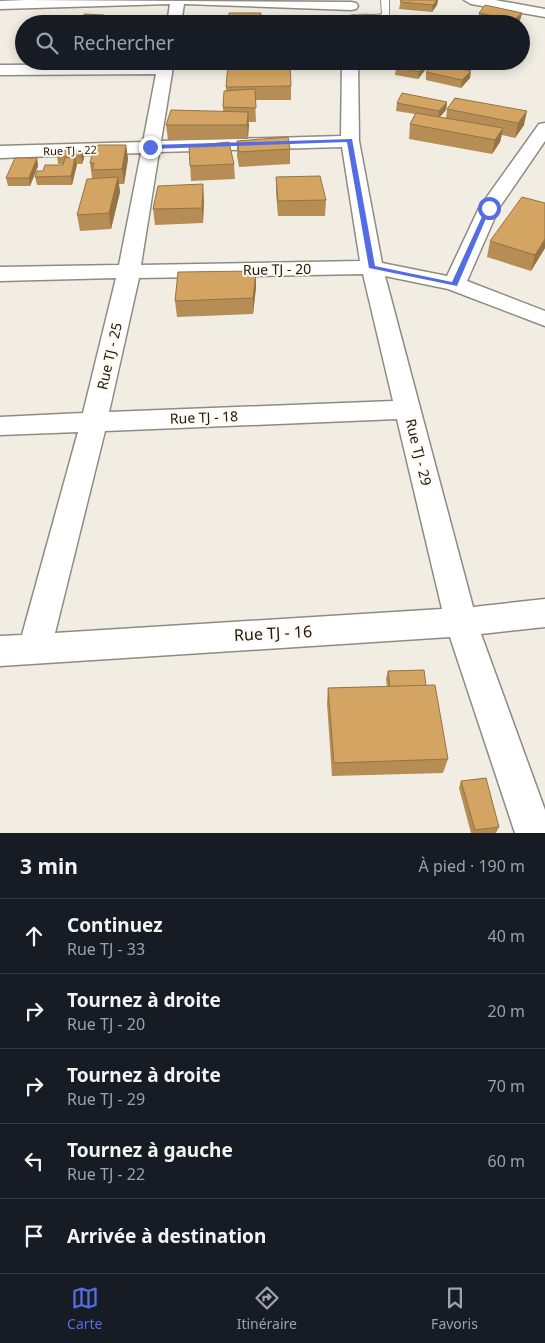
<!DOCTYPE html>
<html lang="fr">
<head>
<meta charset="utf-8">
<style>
  :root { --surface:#171b24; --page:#242831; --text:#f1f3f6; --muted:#9ea1a6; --line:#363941; --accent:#556de3 }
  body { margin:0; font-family:"Noto Sans",sans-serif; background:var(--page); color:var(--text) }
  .stop { position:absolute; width:15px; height:15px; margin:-11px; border:4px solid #556de3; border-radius:50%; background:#fff }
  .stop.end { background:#556de3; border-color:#fff; box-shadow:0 1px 5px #0008 }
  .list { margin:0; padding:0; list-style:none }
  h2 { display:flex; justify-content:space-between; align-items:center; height:65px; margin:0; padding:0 20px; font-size:21px }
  h2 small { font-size:16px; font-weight:400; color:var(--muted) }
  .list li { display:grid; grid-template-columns:32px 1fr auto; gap:15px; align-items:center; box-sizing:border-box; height:75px; padding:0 20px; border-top:1px solid var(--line) }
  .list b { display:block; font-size:19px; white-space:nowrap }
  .list p { margin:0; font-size:16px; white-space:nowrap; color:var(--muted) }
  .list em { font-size:16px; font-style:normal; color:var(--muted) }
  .icon { flex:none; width:28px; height:28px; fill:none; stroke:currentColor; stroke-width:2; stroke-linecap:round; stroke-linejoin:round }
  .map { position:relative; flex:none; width:545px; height:833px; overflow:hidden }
  .search { position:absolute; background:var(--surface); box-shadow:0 2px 12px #0003; left:15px; right:15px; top:15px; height:55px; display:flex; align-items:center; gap:12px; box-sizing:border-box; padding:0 18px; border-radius:28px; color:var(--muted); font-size:19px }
  .sheet { height:440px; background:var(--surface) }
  nav { display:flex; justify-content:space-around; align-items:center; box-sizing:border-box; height:70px; border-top:1px solid var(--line); background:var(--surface); font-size:14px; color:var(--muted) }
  nav a { display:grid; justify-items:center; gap:2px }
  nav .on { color:var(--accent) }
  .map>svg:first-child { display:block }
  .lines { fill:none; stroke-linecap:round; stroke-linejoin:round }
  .lane-casing { stroke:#8f8b82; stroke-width:2 }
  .street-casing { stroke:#8f8b82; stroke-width:3 }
  .lane { fill:#fff; fill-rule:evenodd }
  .street { fill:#fff; fill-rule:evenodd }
  .wall { fill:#b68d54 }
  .shaded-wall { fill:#947345 }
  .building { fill:#d4a462; stroke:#947345 }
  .route { fill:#556de3 }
  .labels { text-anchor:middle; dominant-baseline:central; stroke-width:4; stroke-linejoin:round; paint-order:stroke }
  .far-street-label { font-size:11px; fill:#1c1a16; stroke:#fefaf0 }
  .street-label { font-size:14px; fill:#1c1a16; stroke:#fefaf0 }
  .near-street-label { font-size:16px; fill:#1c1a16; stroke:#fefaf0 }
</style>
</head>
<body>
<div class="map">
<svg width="545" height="833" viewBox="0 0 545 833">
  <rect width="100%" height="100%" fill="#f1ede2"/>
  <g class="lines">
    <g class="lane-casing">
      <path id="lane" d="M381,0h8v17c-12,4 -31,7 -42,0 9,-5 24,0 35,-3z"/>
    </g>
    <g class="street-casing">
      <g id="street">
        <polygon points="26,0 351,2 356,3 358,6 356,9 351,10 184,4 181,24 167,24 170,4 0,9 0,1"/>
        <polygon points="464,0 495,0 545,9 545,17 471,4"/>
        <path d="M158,61h16l-13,80 180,-5 1,-75h16l1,80 23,122 65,13 32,-68 60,-84 6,-1v18l-46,67 -32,73 78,30v15l-97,-37 -63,-13 88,331 72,-8v28l-64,7 64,176v23h-30l-65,-196 -450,29v-30l22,-1 56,-203 -78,3v-18l83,-4 33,-135 -116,3v-14l119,-2 22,-112 -141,5v-12l143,-4 13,-68 -156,1v-10l158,-1zM342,147l18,114 -219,4 18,-113zM363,274l30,127 -284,11 30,-134zM397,419l45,190 -387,24 50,-202z"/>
      </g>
    </g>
    <use href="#lane" class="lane"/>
    <use href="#street" class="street"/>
  </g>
  <g class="wall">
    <polygon points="401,0 438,0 437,5 432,12 399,9"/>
    <polygon points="229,13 262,20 260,24 229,24"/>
    <polygon points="479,13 522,13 520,20 516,24 496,24 478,20"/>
    <polygon points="61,61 108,61 106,65 62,63"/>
    <polygon points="396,67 426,69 418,79 395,75"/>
    <polygon points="426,72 470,78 461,88 426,80"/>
    <polygon points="291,86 291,100 255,100 256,122 248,122 248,139 168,140 166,125 223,111 223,107 226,91 226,87"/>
    <polygon points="455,98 524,125 515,138 502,135 500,142 492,154 409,139 410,124 415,114 396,111 397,103 447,102 446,110 440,117 446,118 447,109"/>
    <polygon points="237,141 290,149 290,164 239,167 237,156"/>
    <polygon points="126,145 128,159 124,184 119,184 120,192 111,229 80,231 77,215 93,178 92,178 90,163 95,155"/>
    <polygon points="189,146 234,164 235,179 191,181"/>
    <polygon points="82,150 84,158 82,164 76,164 72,185 37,185 35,177 63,165 63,164 58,164 57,156"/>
    <polygon points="37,158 38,166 30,186 8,186 6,178"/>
    <polygon points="276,177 326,200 325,216 278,216 276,193"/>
    <polygon points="204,200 203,223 155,225 153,209"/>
    <polygon points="490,241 545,248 531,271 487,257"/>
    <polygon points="256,287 253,314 177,317 175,301"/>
    <polygon points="388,671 426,686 448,759 443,773 332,776 327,703 328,688 387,687 386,679"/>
    <polygon points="461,781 499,827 496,833 471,833 459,788"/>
  </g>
  <g class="shaded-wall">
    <polygon points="437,0 438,0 437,5 432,12 433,5"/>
    <polygon points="261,13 262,20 260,24 259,24"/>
    <polygon points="522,13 520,20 516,24 513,24 514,20"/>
    <polygon points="426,62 426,69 418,79 419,72"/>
    <polygon points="471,71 470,78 461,88 462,80"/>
    <polygon points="447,102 446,110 438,119 439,111"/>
    <polygon points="527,111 524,125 515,138 518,123"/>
    <polygon points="248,112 249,126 248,139 247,125"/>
    <polygon points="503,128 500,142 492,154 495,140"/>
    <polygon points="126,145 128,159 124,184 122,169"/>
    <polygon points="82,150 84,158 82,164 81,156"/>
    <polygon points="75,157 77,165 72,185 71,176"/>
    <polygon points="37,158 38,166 30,186 29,178"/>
    <polygon points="118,177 120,192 111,229 109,213"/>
    <polygon points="203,184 204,200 203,223 202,208"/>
    <polygon points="545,239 545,248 531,271 535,255"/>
    <polygon points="256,271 256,287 253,314 253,298"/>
  </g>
  <g class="building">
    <polygon points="401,0 437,0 433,5 400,2"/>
    <polygon points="485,5 522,13 514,20 479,13"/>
    <polygon points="229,13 261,13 259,21 229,21"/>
    <polygon points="84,14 104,15 103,24 84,24"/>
    <polygon points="379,15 406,19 403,24 378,24"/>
    <polygon points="63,16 62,24 41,24 42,17"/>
    <polygon points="476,21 490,24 474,24"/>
    <polygon points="252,61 290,61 291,86 226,87 228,63"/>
    <polygon points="401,61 422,61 426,62 419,72 396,67"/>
    <polygon points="433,63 471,71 462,80 426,72"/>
    <polygon points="255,89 256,108 223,107 224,91"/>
    <polygon points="402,93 447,102 439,111 397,103"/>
    <polygon points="455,98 527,111 518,123 447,109"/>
    <polygon points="171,110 248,112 247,125 166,125"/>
    <polygon points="416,113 503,128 495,140 410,124"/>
    <polygon points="288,137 290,149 239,152 237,141"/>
    <polygon points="229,142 234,164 190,166 189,146"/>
    <polygon points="98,145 126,145 122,169 92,170 94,163 90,163 92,155 95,155"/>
    <polygon points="82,150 81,156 57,156 58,151"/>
    <polygon points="75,157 71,176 35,177 37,171 43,171 45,165 63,165 65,158"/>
    <polygon points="15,158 37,158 29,178 6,178"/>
    <polygon points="320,176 326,200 278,201 276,177"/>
    <polygon points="118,177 109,213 77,215 87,179"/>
    <polygon points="203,184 202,208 153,209 158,186"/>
    <polygon points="522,197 545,203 545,239 535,255 490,241"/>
    <polygon points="256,271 253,298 175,301 178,272"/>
    <polygon points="424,670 426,686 390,687 388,671"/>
    <polygon points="435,685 448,759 334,763 328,688"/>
    <polygon points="486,778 499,827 475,830 461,781"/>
  </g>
  <polygon class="route" points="352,139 375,266 452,282 486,208 491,207 457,286 369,268 347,142 150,149 148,147 150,145"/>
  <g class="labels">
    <g class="far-street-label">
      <text transform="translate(70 150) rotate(-2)">Rue TJ - 22</text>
    </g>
    <g class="street-label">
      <text transform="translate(277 269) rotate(-1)">Rue TJ - 20</text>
      <text transform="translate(109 356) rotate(-77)">Rue TJ - 25</text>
      <text transform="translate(204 417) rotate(-2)">Rue TJ - 18</text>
      <text transform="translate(419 452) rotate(76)">Rue TJ - 29</text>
    </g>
    <g class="near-street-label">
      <text transform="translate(273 633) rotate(-3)">Rue TJ - 16</text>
    </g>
  </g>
</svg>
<div class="stop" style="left:489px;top:208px"></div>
<div class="stop end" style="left:150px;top:147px"></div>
<div class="search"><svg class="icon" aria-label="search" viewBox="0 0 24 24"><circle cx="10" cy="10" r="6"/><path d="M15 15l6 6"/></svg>Rechercher</div>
</div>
<section class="sheet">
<h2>3 min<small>À pied · 190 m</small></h2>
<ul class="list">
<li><svg class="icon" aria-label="ahead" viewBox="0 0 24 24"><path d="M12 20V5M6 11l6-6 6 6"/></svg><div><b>Continuez</b><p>Rue TJ - 33</p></div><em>40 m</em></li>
<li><svg class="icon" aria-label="right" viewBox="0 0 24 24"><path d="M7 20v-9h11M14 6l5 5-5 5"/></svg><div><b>Tournez à droite</b><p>Rue TJ - 20</p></div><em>20 m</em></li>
<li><svg class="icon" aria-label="right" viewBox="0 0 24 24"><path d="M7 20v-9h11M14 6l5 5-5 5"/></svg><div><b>Tournez à droite</b><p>Rue TJ - 29</p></div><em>70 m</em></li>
<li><svg class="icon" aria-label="left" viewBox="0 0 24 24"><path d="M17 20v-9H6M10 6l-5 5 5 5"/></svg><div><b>Tournez à gauche</b><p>Rue TJ - 22</p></div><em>60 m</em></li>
<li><svg class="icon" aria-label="arrive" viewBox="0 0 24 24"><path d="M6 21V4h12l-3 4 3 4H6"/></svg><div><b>Arrivée à destination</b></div></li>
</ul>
</section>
<nav>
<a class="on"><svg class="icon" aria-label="map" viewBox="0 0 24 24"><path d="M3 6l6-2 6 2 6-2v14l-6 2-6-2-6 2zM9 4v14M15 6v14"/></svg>Carte</a>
<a><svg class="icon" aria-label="directions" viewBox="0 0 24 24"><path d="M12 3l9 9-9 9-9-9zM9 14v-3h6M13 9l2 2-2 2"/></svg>Itinéraire</a>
<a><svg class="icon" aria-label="saved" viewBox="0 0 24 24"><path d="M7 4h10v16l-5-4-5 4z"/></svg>Favoris</a>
</nav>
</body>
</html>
